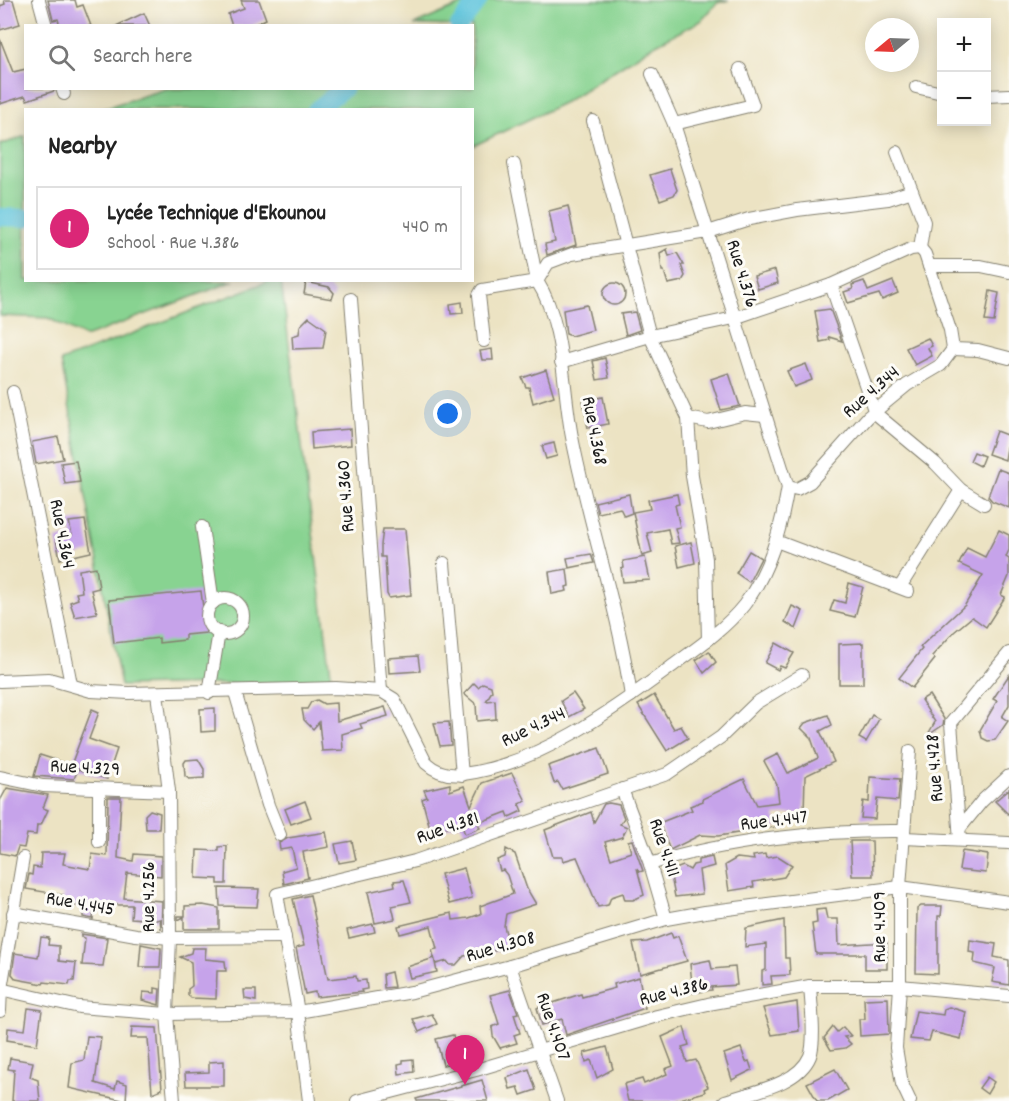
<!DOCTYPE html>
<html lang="en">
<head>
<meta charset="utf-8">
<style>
  :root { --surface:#fff; --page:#f6f6f6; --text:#222; --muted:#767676; --line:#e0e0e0; --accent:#db2777 }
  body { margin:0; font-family:Dekko,sans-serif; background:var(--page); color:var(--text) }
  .controls { position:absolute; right:18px; top:18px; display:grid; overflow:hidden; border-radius:0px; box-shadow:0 3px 15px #0003 }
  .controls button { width:54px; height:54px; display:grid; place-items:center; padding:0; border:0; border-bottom:2px solid var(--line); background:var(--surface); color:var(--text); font:30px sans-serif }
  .compass { position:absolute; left:865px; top:18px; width:54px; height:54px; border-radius:50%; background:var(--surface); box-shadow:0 3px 15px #0003; rotate:251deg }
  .you { position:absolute; left:448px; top:414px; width:21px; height:21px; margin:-15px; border:4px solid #fff; border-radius:50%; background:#1a73e8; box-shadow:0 0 0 9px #1a73e833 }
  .badge { display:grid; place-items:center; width:39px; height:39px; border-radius:50%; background:var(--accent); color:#fff; font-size:20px; font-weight:700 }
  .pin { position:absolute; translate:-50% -50px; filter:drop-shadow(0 2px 3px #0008) }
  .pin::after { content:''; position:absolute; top:32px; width:21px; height:18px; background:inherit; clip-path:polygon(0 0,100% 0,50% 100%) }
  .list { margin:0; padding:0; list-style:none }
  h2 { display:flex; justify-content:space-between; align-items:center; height:78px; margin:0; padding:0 24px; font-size:26px }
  h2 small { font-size:20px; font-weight:400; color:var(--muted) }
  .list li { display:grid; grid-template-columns:39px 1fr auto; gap:18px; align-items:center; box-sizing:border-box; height:84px; margin:0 12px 12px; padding:0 12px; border:2px solid var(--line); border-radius:0px }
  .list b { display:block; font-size:22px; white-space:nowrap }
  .list p { margin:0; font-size:20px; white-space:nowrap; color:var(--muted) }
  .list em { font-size:20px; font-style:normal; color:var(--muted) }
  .icon { flex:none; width:33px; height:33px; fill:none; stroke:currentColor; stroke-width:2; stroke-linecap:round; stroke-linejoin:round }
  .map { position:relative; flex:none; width:1009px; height:1101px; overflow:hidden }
  .search { position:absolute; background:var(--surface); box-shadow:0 3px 15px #0003; left:24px; top:24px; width:450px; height:66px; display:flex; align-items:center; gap:15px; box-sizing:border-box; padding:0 21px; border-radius:0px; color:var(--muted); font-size:22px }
  .panel { position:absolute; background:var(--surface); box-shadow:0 3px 15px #0003; left:24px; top:108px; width:450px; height:174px; border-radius:0px }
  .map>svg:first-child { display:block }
  .green { fill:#88d391; stroke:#527856; stroke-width:1.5 }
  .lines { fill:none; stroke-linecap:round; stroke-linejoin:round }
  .river { stroke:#5ec4dc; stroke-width:18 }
  .building { fill:#c6a3ea }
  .minor-casing { stroke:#848070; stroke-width:14 }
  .minor { stroke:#fff; stroke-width:12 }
  .labels { text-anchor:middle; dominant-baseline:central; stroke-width:6; stroke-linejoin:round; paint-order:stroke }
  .street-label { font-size:20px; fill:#1c1c1c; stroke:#fdfcf7 }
</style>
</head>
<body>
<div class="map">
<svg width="1009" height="1101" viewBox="0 0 1009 1101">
  <rect width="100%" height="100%" fill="#fdfcf7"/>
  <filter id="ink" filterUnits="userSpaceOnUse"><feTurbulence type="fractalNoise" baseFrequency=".0167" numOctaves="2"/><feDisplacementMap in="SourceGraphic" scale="12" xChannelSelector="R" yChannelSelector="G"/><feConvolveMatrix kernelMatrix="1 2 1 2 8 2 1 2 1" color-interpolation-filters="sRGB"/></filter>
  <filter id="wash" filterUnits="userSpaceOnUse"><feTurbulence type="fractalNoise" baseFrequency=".008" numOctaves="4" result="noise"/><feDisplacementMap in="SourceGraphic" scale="24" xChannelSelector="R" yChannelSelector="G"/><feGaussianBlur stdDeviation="1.35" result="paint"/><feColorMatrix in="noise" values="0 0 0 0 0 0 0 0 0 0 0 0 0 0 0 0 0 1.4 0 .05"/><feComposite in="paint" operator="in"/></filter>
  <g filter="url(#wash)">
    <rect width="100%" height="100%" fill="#ece3c3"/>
    <g class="green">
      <polygon points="472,0 729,0 717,3 701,21 654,45 565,102 473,146 472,110 101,109 165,89 472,88 472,26 414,25"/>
      <polygon points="25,136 26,280 234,281 85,337 48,318 0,316 0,145"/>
      <polygon points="269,281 281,281 332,682 121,686 61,361"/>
    </g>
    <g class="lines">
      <g class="river">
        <polyline points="459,26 479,0"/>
        <polyline points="316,110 344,88"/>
        <polyline points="0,217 26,218"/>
      </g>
    </g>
    <g id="blocks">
      <g class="building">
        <polygon points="4,0 13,0 20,24 0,30 0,6 5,4"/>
        <polygon points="48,0 75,0 77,7 83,5 91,26 60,26 58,19 53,20"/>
        <polygon points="241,0 259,0 266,19 251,26 232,26 228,14 244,8"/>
        <polygon points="144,13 150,26 116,26"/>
        <polygon points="0,39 13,72 26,69 26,88 54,88 54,91 27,100 25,96 0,104"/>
        <polygon points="670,169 677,190 674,195 660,200 650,175"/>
        <polygon points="568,206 576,245 547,255 545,244 555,242 549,211"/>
        <polygon points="667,249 669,256 677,253 684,265 681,265 685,276 682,281 668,284 664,271 662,271 660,253"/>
        <polygon points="775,270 778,283 758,289 754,276"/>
        <polygon points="864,281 868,291 893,281 898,293 882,300 879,294 848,303 844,292 853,289 852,285"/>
        <polygon points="306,282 329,287 334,293 332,299 304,294"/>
        <circle cx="614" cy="294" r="11"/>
        <polygon points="990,291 999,293 994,322 985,321"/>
        <polygon points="462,302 463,313 451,314 450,304"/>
        <polygon points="587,305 593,330 571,336 566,334 563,310"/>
        <polygon points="830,309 842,341 829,337 830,340 820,342 815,311"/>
        <polygon points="635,312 640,330 626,335 621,314"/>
        <polygon points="309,317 326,329 323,348 293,349 292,336 299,334 300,326"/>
        <polygon points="928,338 932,346 928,348 932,356 915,365 906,348"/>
        <polygon points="492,349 493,360 482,360 480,351"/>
        <polygon points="605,358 609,378 597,380 593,361"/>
        <polygon points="806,364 812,380 794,387 787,371"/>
        <polygon points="546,370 554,396 533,403 529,387 526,387 522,378"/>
        <polygon points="729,373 740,406 721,410 711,379"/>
        <polygon points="603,397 608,424 588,428 583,401"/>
        <polygon points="350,429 351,445 312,449 311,432"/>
        <polygon points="996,431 1009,436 1005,460 988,454"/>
        <polygon points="58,437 63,459 36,464 32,442"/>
        <polygon points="554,443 557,456 546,459 542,446"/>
        <polygon points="974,452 984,456 980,466 970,461"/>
        <polygon points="76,461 80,482 65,484 61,463"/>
        <polygon points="998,469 1009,473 1009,508 992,501 988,496"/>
        <polygon points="629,494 632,513 624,516 620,508 598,513 595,502"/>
        <polygon points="677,494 679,504 675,505 680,527 675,528 679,543 671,544 668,529 647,533 652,553 642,556 633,512 650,509 648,500"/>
        <polygon points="85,520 91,552 60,559 56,539 72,535 69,522"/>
        <polygon points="383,529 405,529 411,595 389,598 387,594 385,557 381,557 381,545"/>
        <polygon points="999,530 1009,535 1009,550 1006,557 1009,559 1009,576 1001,595 1005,597 986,627 972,617 954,632 932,656 935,659 912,688 899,678 922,649 920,647 965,605 983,575 959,564 967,548 985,557"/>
        <polygon points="691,542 695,563 679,567 675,546"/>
        <polygon points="749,551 761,558 749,582 736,573"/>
        <polygon points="591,554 594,563 569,568 567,558"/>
        <polygon points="645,557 650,580 623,582 621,569 624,568 623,561"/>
        <polygon points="96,567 99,588 91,590 97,613 75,617 70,602 78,599 76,593 82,592 79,570"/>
        <polygon points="567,569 569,586 566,587 567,591 552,594 549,572"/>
        <polygon points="849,583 863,587 855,617 830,611 834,600 845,603"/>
        <polygon points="201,591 206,633 185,635 185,640 159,643 159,638 114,643 109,600"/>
        <polygon points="792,606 803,611 796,629 785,622"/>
        <polygon points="776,643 794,653 785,668 780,666 778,670 765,663"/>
        <polygon points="863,643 863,684 839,684 839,644"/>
        <polygon points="709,651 716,662 704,673 696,660"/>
        <polygon points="418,656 420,671 389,673 388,658"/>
        <polygon points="1009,675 1009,705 1002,717 1008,721 995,740 988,741 982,738 980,730 997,701 993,699"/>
        <polygon points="474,683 478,687 483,683 491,686 492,691 486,701 495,700 496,719 477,721 476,704 464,694"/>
        <polygon points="573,693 584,709 569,717 561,701"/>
        <polygon points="654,695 674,729 681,726 688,738 667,751 638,705"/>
        <polygon points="929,695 944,719 943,725 927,736 935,722 921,700"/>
        <polygon points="317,700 324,704 336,703 337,721 385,707 388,716 360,724 362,728 342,734 343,750 322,751 319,722 313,729 304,720 302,709 307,709 311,702"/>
        <polygon points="215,708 215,731 201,732 200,709"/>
        <polygon points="92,709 99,712 89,739 117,749 107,779 78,769 74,779 34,776 40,755 71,765"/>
        <polygon points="828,715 832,725 820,731 834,762 805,776 804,813 775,815 777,827 768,828 767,824 751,827 751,831 718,836 700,835 670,850 659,823 692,810 690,806 703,801 702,799 744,779 757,805 779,802 777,785 764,761 778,754 788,773 818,758 811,738 801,728 805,723"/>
        <polygon points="872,715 879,719 866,742 859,738"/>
        <polygon points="449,722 451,745 440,746 434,723"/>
        <polygon points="599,748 608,774 562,789 558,782 554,783 548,766"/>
        <polygon points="198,759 204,769 204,778 189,779 185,776 184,763 186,760"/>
        <polygon points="512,773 526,801 519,804 522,811 509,817 507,812 478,823 480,828 465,834 461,824 431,832 422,799 427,797 424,790 450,784 450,791 464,786 471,806 482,783"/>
        <polygon points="870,777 900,779 898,801 877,799 875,819 861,818 863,801 869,802"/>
        <polygon points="7,788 48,795 43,808 48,810 41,825 37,825 36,835 27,834 24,848 18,847 15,856 0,853 0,801"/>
        <polygon points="1009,789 1009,815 995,801"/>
        <polygon points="108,797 121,797 118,858 133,861 134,854 161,856 161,876 127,873 124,898 162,901 161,929 160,919 149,922 144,919 131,918 132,905 111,905 110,912 94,910 93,919 83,917 83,907 61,903 63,895 26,889 29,874 32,875 33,867 40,868 41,853 65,853 63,864 90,869 92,854 107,856"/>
        <polygon points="305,801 311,817 291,824 285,809"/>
        <polygon points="609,803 619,805 624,818 620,824 627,827 622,837 605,842 611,859 631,852 628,841 632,840 643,871 639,872 637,868 644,895 633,900 625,900 623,893 611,897 608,905 598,907 577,857 563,861 562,857 553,857 545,830 591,812 594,822 604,804"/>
        <polygon points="150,810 160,813 159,829 146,829 145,815"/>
        <polygon points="326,832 329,847 303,852 308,878 284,884 282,871 296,867 292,848 280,850 279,843 288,838"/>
        <polygon points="352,841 356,860 339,863 335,844"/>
        <polygon points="850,841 872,841 873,876 852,876"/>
        <polygon points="227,846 226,884 218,884 218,879 196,878 197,850 219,851 219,847"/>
        <polygon points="506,849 515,854 527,889 536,904 506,914 504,926 509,945 505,949 464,956 456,965 450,965 447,961 436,964 432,950 437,949 431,926 400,934 398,926 452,913 453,920 469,918 481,914 480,906 513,894 507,875 503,870 500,871 497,860 505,857"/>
        <polygon points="962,851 988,855 986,873 959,870"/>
        <polygon points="765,854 766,858 778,856 792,865 784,877 753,882 754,887 729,891 725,865 737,858 754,860 753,856"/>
        <polygon points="712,857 714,866 699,870 702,894 675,897 670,871 683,866 690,870 693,865 698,864 698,860"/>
        <polygon points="464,868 472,898 449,904 441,874"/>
        <polygon points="404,880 411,902 392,906 395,919 375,923 368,892 395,886 394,881"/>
        <polygon points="219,888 259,889 257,907 220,906"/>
        <polygon points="310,895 328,979 356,976 357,981 366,980 367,989 361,990 362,992 316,997 315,992 305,994 296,948 304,946 293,899"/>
        <polygon points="203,905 219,908 219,929 184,929 184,917 178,920 178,916 185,916 185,906"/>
        <polygon points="921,906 942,906 941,916 938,916 938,974 916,973 917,909"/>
        <polygon points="825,909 827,919 838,919 839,945 887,942 887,969 865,969 865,954 816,954 812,924 817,923 816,910"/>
        <polygon points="784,920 785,958 789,958 790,975 771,976 772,984 762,985 762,971 766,970 766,944 745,947 746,928"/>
        <polygon points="373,924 375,932 349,938 347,930"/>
        <polygon points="671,933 673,938 678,936 687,961 640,974 633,943 647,942"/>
        <polygon points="81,934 107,938 103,966 82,965 85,938 81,937"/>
        <polygon points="41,937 49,938 48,945 59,946 59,961 76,963 74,981 70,981 69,985 44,982 43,984 16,979 12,974 15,953 38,957"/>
        <polygon points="970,940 996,944 994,957 1009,960 1009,985 992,982 995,968 974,963 975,953 969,952"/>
        <polygon points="141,944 161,948 160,967 139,967"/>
        <polygon points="192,948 206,948 205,959 225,961 226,971 217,971 216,999 191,998 188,995 188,989 192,986 191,962 180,957 191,953"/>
        <polygon points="434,958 437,972 410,978 407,967"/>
        <polygon points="710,960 712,969 735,967 737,985 711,987 712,990 693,993 690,964"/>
        <polygon points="391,972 394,987 384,988 383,974"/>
        <polygon points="639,977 645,1008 566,1035 562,1019 542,1025 537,1008 581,994 582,997 615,988 614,984"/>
        <polygon points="155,988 160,989 159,1005 142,1000 143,992 155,993"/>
        <polygon points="244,990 256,990 256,1001 245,999"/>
        <polygon points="510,990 518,1013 514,1014 520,1033 514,1035 517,1043 500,1048 493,1036 492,1027 499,1024 490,995"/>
        <polygon points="888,998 889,1034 860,1036 859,1019 865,1019 864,999"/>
        <polygon points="797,1002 799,1031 772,1035 763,1008"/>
        <polygon points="949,1007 966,1012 961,1039 932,1032 929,1041 910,1039 916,1011 943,1015 944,1009"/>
        <polygon points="28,1008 42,1010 37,1045 7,1040 8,1028 25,1030"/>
        <polygon points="432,1014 437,1024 419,1032 413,1019"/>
        <polygon points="132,1027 157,1028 162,1089 152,1093 148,1038 131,1038"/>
        <polygon points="684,1027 689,1045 682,1047 687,1062 696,1060 708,1087 704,1089 705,1092 673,1101 628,1101 624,1084 642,1079 644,1084 667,1074 665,1069 673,1066 662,1037"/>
        <polygon points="833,1027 837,1032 843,1027 851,1036 844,1037 851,1044 845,1048 831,1050 824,1038"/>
        <polygon points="453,1035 460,1061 443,1065 436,1039"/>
        <polygon points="87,1036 101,1037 95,1083 115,1089 117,1081 127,1084 126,1101 69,1088 72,1063 84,1060"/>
        <polygon points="607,1047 613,1069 597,1078 591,1060 586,1062 584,1053"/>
        <polygon points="741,1048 746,1062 749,1061 752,1070 732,1080 724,1054"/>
        <polygon points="10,1058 33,1062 30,1077 38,1080 40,1101 12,1101 14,1070 8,1069"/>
        <polygon points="413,1059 414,1072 399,1074 398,1064 403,1063 403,1060"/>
        <polygon points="224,1061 224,1086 186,1086 185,1073 209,1072 209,1062"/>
        <polygon points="529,1069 536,1090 521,1095 518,1087 510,1089 507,1078"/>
        <polygon points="835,1069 847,1090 828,1101 817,1101 807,1083"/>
        <polygon points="987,1077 994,1082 987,1094 979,1088"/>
        <polygon points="482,1080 488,1101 417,1101 416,1099"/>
      </g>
    </g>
  </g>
  <g filter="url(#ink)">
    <use href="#blocks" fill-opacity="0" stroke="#848070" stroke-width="1.5"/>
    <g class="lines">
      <g class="minor-casing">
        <g id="minor">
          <polyline points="39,0 46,26"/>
          <polyline points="652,74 674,124 788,487"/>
          <polyline points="916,87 942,93"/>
          <polyline points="62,88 64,94"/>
          <polyline points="986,96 1009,95"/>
          <polyline points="593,121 650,336 688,418 692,476 706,559 708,640"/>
          <polyline points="674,124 753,105 740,69"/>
          <polyline points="897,152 924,222 920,248"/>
          <polyline points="514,164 537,281"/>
          <polyline points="920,248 925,254 950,330 953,349"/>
          <polyline points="929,266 981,266 1009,272"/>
          <polyline points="537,281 548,263 572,254 708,232 749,219 797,210 888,199 912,191"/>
          <polyline points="831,285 875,413 935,463 961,490 984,504"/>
          <polyline points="351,299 381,691"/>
          <path d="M484,341l-5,-46 3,-5 55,-9c28,44 25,105 35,156 17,87 46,171 59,259"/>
          <polyline points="953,349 978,350 1009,358"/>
          <polyline points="561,362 650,336 734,318 831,285 911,249 920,248"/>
          <polyline points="13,392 71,684"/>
          <polyline points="688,418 708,422 745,413 764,415"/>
          <polyline points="202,527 213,603"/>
          <polyline points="776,541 908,591"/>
          <polyline points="444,563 462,775"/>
          <polyline points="900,587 961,490"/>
          <circle cx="225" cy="616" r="18"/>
          <path d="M0,681l49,-2 42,12 38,2 207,-5 45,3 13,8 32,64c10,9 23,13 37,11 74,-9 150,-64 208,-107 26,-19 53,-37 73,-62 26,-34 37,-77 44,-118l9,2 13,-7 58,-65 39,-32 34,-20 12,-16"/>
          <polyline points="235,692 268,805 280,835"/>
          <polyline points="157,693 169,791 170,938 167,1014 174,1101"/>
          <polyline points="209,693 219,632"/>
          <polyline points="910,751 900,887 900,986 896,1048 902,1084 910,1101"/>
          <polyline points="0,777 43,786 169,791"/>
          <polyline points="622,789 650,864 666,919"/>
          <polyline points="960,828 982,801 1009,776"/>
          <polyline points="904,838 1009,843"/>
          <polyline points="960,840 951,723 1009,653"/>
          <polyline points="99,842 99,790"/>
          <path d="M650,864c78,-24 172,-34 254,-33"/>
          <polyline points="13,913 136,935 170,938 285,937"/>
          <polyline points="510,966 557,1101"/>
          <polyline points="0,989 79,1007 167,1014 298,1012 412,992 510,966 666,919 705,912 900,887 1009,902"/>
          <polyline points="0,1011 1,989 23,858"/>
          <polyline points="309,1101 298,1012 277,894 415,861 667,774 721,737 756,703 802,675"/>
          <polyline points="357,1101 476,1070 657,1016 708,1004 810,986 900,986 1009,996"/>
          <path d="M725,1101c26,-9 73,-16 85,-45 6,-16 1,-52 0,-70"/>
        </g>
      </g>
      <use href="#minor" class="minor"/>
    </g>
  </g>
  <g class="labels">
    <g class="street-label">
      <text transform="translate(741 274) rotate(73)">Rue 4.376</text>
      <text transform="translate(872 393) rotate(-41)">Rue 4.344</text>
      <text transform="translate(593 431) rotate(79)">Rue 4.368</text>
      <text transform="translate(347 496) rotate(-94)">Rue 4.360</text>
      <text transform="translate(61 534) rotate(79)">Rue 4.364</text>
      <text transform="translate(534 728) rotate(-26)">Rue 4.344</text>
      <text transform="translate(936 768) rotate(-94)">Rue 4.428</text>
      <text transform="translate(85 769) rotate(3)">Rue 4.329</text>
      <text transform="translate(774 822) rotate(-7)">Rue 4.447</text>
      <text transform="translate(448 829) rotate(-19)">Rue 4.381</text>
      <text transform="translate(663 848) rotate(71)">Rue 4.411</text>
      <text transform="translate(150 897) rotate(-90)">Rue 4.256</text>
      <text transform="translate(80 905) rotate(10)">Rue 4.445</text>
      <text transform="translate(881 927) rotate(-90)">Rue 4.409</text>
      <text transform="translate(501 948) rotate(-16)">Rue 4.308</text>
      <text transform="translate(674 993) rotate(-14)">Rue 4.386</text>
      <text transform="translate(552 1027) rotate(71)">Rue 4.407</text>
    </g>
  </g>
</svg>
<div class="controls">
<button>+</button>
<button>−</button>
</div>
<svg class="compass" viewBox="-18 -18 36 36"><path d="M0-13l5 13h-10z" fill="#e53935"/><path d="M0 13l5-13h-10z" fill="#767676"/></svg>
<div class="you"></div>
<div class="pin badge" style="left:465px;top:1085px">1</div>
<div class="search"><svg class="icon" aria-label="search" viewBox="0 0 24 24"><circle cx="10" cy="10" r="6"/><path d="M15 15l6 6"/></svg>Search here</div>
<section class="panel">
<h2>Nearby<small></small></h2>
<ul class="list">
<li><span class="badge">1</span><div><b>Lycée Technique d'Ekounou</b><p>School · Rue 4.386</p></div><em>440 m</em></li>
</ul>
</section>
</div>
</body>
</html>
